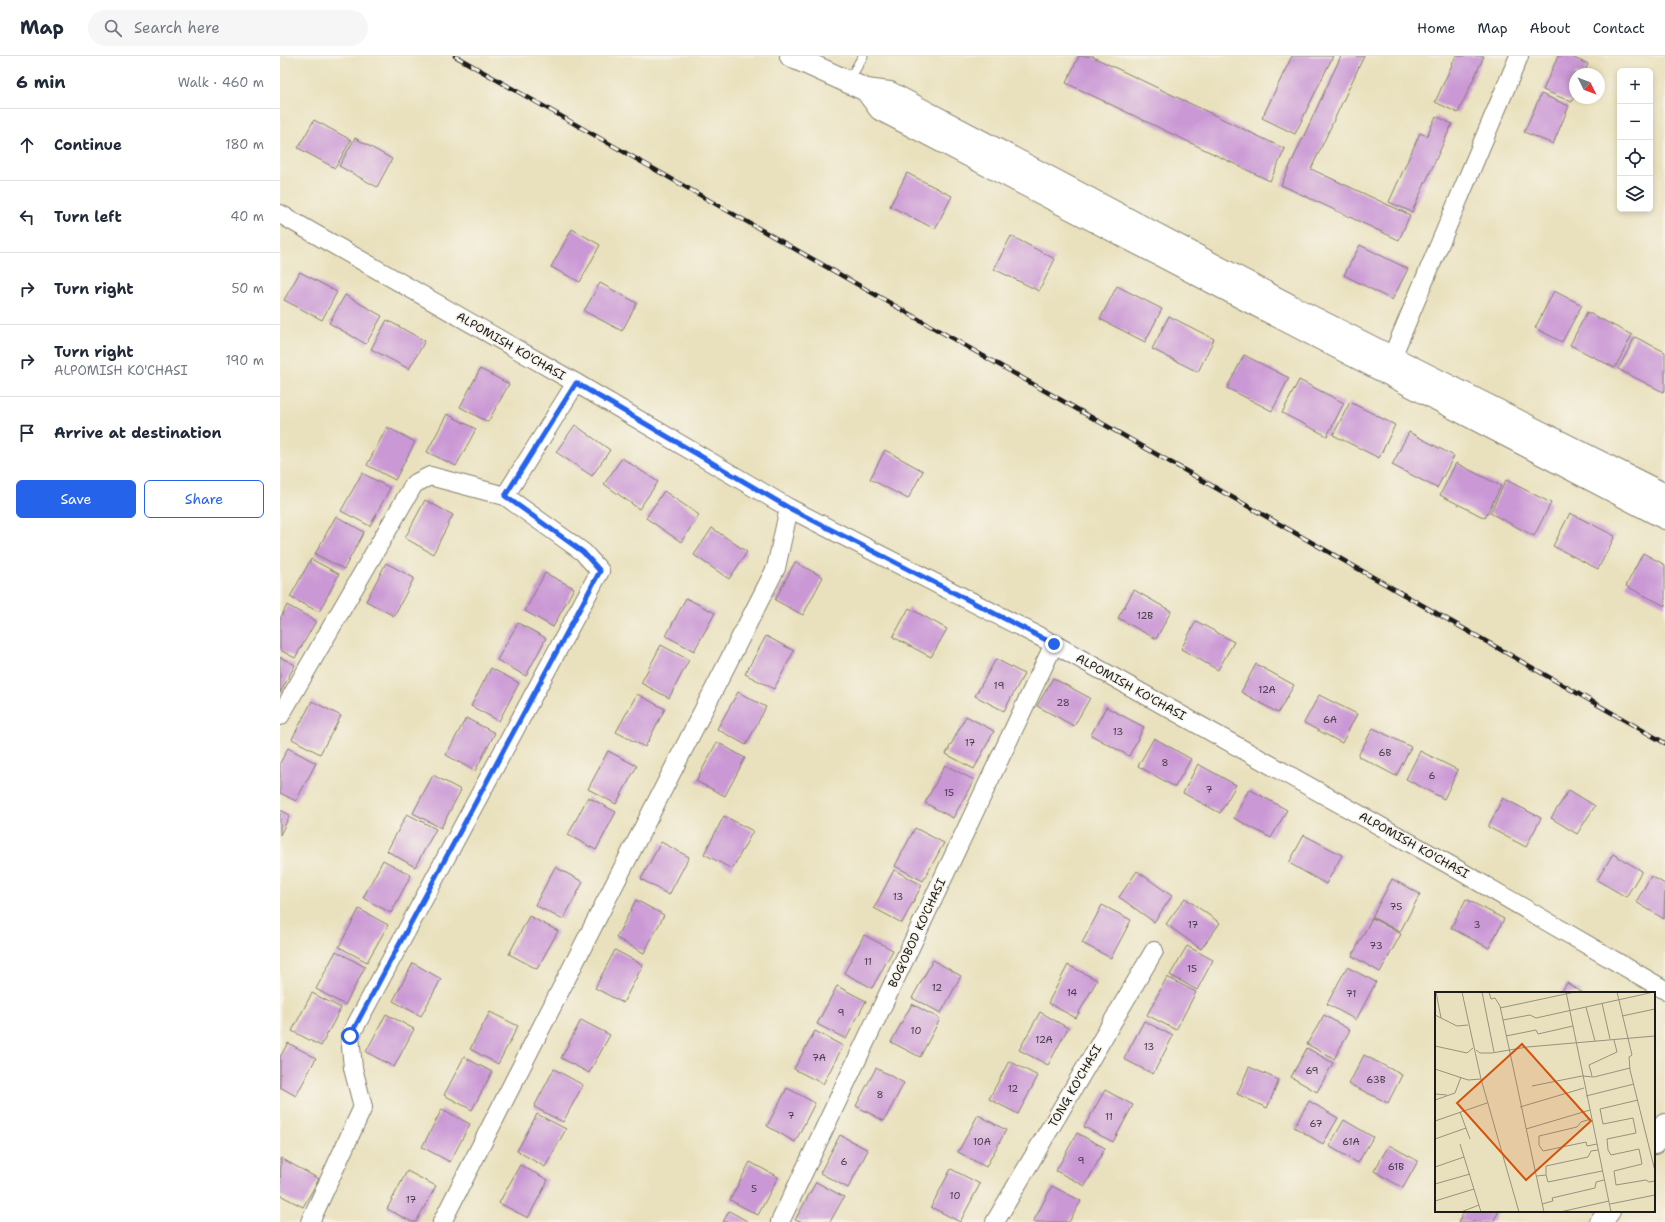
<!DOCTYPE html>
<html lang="en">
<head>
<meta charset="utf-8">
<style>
  :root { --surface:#fff; --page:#f6f6f7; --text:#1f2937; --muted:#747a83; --line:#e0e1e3; --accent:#2563eb }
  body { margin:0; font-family:"Shantell Sans",sans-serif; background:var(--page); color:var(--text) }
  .controls { position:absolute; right:12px; top:12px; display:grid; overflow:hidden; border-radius:6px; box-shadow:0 2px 6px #0003 }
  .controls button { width:36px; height:36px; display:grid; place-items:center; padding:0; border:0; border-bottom:1px solid var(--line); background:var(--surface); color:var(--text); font:20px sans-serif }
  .compass { position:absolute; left:1289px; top:12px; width:36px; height:36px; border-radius:50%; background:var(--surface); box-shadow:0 2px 6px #0003; rotate:132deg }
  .stop { position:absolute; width:12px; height:12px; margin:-9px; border:3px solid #2563eb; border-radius:50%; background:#fff }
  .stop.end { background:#2563eb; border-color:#fff; box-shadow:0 1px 4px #0008 }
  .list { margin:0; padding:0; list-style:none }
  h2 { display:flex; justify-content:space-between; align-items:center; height:52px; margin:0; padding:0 16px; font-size:17px }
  h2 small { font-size:13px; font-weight:400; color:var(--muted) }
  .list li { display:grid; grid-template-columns:26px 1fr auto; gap:12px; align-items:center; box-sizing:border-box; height:72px; padding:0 16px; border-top:1px solid var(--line) }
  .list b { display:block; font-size:15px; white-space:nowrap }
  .list p { margin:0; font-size:13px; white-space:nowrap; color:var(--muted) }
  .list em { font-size:13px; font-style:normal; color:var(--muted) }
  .actions { display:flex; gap:8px; padding:12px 16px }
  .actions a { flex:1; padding:9px 0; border:1px solid var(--accent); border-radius:6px; text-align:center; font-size:14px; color:var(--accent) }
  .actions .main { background:var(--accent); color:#fff }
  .icon { flex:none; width:22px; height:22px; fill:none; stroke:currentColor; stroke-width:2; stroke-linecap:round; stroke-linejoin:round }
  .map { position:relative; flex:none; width:1385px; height:1166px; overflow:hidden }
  header { display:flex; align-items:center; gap:24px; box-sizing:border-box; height:56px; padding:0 20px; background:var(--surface); border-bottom:1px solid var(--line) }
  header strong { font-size:19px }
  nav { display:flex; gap:22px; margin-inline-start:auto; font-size:14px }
  .search { width:280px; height:36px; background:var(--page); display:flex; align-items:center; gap:10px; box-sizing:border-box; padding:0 14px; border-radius:22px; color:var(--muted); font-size:15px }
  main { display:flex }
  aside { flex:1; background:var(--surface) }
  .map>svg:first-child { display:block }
  .building { fill:#ca98d5 }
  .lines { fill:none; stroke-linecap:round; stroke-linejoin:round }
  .service-casing { stroke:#827e6c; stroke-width:11 }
  .minor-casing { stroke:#827e6c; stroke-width:20 }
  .secondary-casing { stroke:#827e6c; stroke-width:24 }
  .service { stroke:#fff; stroke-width:9 }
  .minor { stroke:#fff; stroke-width:18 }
  .secondary { stroke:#fff; stroke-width:22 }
  .rail-casing { stroke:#1c1c1c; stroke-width:4.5 }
  .rail { stroke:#f7f3e8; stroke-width:3; stroke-dasharray:9; stroke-linecap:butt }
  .route { stroke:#2563eb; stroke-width:5 }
  .labels { text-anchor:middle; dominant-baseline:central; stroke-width:3; stroke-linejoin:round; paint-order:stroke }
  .number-label { font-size:10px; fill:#483b4a }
  .street-label { font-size:12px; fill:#1c1c1c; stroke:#f7f3e8 }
  .inset-road { fill:none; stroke:#97927d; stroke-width:1 }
  .view { fill:#d4530e; fill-opacity:0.15; stroke:#d4530e; stroke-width:2 }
  .inset-edge { fill:none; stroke:#1c1c1c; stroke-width:2 }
</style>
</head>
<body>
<header>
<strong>Map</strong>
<div class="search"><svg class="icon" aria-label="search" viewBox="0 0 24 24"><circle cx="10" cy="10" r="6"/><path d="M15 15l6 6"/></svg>Search here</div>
<nav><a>Home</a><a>Map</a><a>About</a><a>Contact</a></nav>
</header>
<main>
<aside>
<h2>6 min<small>Walk · 460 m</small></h2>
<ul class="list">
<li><svg class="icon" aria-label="ahead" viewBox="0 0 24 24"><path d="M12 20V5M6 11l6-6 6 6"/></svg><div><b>Continue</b></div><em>180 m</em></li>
<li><svg class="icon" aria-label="left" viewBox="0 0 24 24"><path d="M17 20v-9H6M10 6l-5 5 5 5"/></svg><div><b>Turn left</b></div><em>40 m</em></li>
<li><svg class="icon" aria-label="right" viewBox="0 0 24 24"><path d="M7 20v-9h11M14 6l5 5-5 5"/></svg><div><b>Turn right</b></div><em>50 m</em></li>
<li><svg class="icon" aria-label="right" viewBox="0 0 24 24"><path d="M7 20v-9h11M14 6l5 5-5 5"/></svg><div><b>Turn right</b><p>ALPOMISH KO'CHASI</p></div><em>190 m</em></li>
<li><svg class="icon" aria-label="arrive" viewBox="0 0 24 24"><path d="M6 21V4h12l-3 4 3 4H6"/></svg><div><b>Arrive at destination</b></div></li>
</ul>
<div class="actions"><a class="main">Save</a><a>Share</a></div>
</aside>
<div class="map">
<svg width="1385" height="1166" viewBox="0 0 1385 1166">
  <rect width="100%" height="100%" fill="#f7f3e8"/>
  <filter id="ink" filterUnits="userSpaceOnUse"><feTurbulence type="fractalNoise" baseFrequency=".025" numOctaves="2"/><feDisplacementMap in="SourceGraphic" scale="8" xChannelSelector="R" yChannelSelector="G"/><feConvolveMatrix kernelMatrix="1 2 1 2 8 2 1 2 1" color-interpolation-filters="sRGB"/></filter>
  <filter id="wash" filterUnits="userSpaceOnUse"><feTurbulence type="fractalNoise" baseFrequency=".012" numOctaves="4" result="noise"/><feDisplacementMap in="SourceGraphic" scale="16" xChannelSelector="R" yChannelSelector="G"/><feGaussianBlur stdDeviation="0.9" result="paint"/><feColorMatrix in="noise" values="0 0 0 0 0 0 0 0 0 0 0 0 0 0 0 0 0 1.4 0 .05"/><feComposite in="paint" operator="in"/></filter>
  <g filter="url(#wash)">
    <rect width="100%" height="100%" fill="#e9e1bd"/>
    <g id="blocks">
      <g class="building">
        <polygon points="799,0 814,0 813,1 1005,93 990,125 786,27"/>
        <polygon points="1012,0 1053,0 1015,78 982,62"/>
        <polygon points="1061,0 1084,0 1031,113 1130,159 1119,184 1001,129"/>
        <polygon points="1176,0 1204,0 1178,57 1155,46"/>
        <polygon points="1278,0 1289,0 1308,8 1304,18 1295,18 1295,39 1292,46 1263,34"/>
        <polygon points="1261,38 1289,50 1273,88 1244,76"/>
        <polygon points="1156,60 1172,68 1132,156 1109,146 1140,77 1147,80"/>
        <polygon points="34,64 71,84 55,112 18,92"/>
        <polygon points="75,82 112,103 97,131 59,110"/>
        <polygon points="627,117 672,140 655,173 610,150"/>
        <polygon points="292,173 320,189 300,226 271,211"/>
        <polygon points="731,180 775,203 759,235 714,213"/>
        <polygon points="1080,189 1128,213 1112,244 1064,219"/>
        <polygon points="20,216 57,236 42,264 4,244"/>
        <polygon points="320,227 357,247 342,275 304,255"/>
        <polygon points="837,230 882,253 865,286 820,263"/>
        <polygon points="1274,235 1302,249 1282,286 1255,272"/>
        <polygon points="65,239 102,260 86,288 49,267"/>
        <polygon points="1307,256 1352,279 1335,312 1290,289"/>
        <polygon points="889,260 934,283 918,316 872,293"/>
        <polygon points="107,264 145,285 129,313 91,293"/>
        <polygon points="1355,281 1385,296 1385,333 1383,336 1338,313"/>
        <polygon points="964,299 1009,322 992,355 947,332"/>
        <polygon points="200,313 229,328 208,366 180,351"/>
        <polygon points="1019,324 1064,347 1047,380 1002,357"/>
        <polygon points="1070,346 1115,369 1099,402 1053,379"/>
        <polygon points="167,358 196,373 176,410 147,396"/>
        <polygon points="295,369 330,394 312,420 276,396"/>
        <polygon points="107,371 135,386 115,424 87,409"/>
        <polygon points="1129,376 1174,400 1157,432 1112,409"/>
        <polygon points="605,394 643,415 628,443 590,423"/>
        <polygon points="342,402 378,426 359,453 324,428"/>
        <polygon points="1176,407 1221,430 1205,462 1160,439"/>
        <polygon points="82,417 110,432 90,470 61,455"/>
        <polygon points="1226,424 1271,447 1254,480 1210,457"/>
        <polygon points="384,435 419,459 401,486 366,462"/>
        <polygon points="145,444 173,459 153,498 125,482"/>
        <polygon points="1290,457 1335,480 1318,513 1273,490"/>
        <polygon points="56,460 84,476 64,513 35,498"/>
        <polygon points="432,472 467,496 449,523 414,499"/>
        <polygon points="1363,497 1385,509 1385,550 1346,530"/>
        <polygon points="31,503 59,518 39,556 10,541"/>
        <polygon points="515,506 543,521 523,559 495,544"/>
        <polygon points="106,507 134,522 114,560 86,545"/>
        <polygon points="265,517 294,532 273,571 245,555"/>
        <polygon points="854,534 891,555 876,583 838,562"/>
        <polygon points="406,542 435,557 414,595 386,580"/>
        <polygon points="7,549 36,565 15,602 0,594 0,563"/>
        <polygon points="629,552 667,573 651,601 613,581"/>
        <polygon points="916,565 954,586 938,614 901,593"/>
        <polygon points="238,567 266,582 246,620 217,604"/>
        <polygon points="486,580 514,595 494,633 465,618"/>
        <polygon points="381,589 409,604 389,642 361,627"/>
        <polygon points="0,601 15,609 0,637"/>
        <polygon points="716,603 744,618 724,655 695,640"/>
        <polygon points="976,608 1014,629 998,657 961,636"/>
        <polygon points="211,612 239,627 219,665 191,650"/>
        <polygon points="773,622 810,642 794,670 757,650"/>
        <polygon points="458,636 486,651 466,689 437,673"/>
        <polygon points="357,638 385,653 365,691 336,676"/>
        <polygon points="1039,639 1077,658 1062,687 1024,667"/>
        <polygon points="32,645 61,660 40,698 12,683"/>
        <polygon points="826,651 864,671 849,700 811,679"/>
        <polygon points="686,660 714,675 694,713 666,698"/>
        <polygon points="186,662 215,677 195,715 166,699"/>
        <polygon points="1093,672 1131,691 1116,720 1078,700"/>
        <polygon points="874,682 911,703 895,731 858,710"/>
        <polygon points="437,686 465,702 445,740 416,725"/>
        <polygon points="8,692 36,707 16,745 0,737 0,707"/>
        <polygon points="328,695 357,710 336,748 308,733"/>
        <polygon points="1140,695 1178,714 1164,743 1126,723"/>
        <polygon points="918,708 956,729 940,757 903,737"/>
        <polygon points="665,709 694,724 673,762 645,747"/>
        <polygon points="153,719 181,734 161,772 133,757"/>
        <polygon points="969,733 1007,754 991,782 954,762"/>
        <polygon points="1289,734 1315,750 1297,778 1271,762"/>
        <polygon points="308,741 336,756 316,794 288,779"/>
        <polygon points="1223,742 1261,762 1246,791 1208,771"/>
        <polygon points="0,754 10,759 0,779"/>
        <polygon points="127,758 156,773 135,811 107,795"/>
        <polygon points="444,760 473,775 452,813 424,798"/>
        <polygon points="635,772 664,787 643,825 615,810"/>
        <polygon points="1024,779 1062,799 1046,828 1009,807"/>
        <polygon points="381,786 409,801 389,839 361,823"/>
        <polygon points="1333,798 1362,815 1346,841 1317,824"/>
        <polygon points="103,804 131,819 111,857 83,842"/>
        <polygon points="275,811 303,826 283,864 255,849"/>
        <polygon points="614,814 642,829 622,867 594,852"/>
        <polygon points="857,815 892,840 874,866 839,841"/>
        <polygon points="1371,820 1385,828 1384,863 1356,846"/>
        <polygon points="1112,823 1140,838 1120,876 1092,861"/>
        <polygon points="905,842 940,867 921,893 886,868"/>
        <polygon points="1186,843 1224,863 1209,892 1171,872"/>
        <polygon points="356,844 384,859 364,897 336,882"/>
        <polygon points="822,849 851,864 831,902 802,887"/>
        <polygon points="79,853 108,869 87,906 59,891"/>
        <polygon points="249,860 278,875 257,913 229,898"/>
        <polygon points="1092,862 1121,878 1100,916 1072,900"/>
        <polygon points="584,879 613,894 592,932 564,917"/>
        <polygon points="907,890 933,904 917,934 890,919"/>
        <polygon points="335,894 363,909 343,947 315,932"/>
        <polygon points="56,895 85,911 65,949 36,933"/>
        <polygon points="653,904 681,920 661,957 632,942"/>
        <polygon points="133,907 161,923 141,960 113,945"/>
        <polygon points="788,909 817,924 796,962 768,947"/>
        <polygon points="1067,911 1096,926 1076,964 1047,948"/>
        <polygon points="887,921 916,936 896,974 867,959"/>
        <polygon points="1287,927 1303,937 1281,937"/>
        <polygon points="557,930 586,945 566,983 537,968"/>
        <polygon points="32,937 61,952 41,990 12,975"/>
        <polygon points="632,948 660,963 640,1001 611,986"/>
        <polygon points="210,956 238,970 218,1008 190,993"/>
        <polygon points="760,956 788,972 768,1009 739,994"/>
        <polygon points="106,958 134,973 114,1011 86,996"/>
        <polygon points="1044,959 1070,974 1054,1003 1027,988"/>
        <polygon points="301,964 330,979 309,1017 281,1002"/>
        <polygon points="864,965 893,980 873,1018 844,1003"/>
        <polygon points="535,975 563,990 543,1028 514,1013"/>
        <polygon points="8,987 36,1002 16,1040 0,1031 0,1001"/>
        <polygon points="1027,992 1053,1007 1037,1036 1011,1021"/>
        <polygon points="1084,999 1122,1019 1108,1047 1069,1028"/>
        <polygon points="184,1001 212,1016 192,1054 164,1039"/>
        <polygon points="729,1005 758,1020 738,1058 709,1043"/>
        <polygon points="969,1011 999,1024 987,1052 957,1038"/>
        <polygon points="596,1012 624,1027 604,1065 576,1050"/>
        <polygon points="274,1013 303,1029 283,1066 254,1051"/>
        <polygon points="507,1032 535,1047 515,1086 487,1070"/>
        <polygon points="825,1034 853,1049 833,1086 804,1071"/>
        <polygon points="1029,1045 1058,1062 1043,1088 1014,1071"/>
        <polygon points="162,1053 190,1068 170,1106 142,1091"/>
        <polygon points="257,1058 286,1073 265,1111 237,1095"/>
        <polygon points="698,1059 726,1074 706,1111 678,1096"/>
        <polygon points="1064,1064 1093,1081 1078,1107 1049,1090"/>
        <polygon points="797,1077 825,1092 805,1130 776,1115"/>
        <polygon points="560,1079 588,1094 568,1132 540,1117"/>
        <polygon points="1109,1089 1138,1105 1123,1132 1094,1115"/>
        <polygon points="1,1102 39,1123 23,1151 0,1139"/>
        <polygon points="470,1106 498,1121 478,1159 450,1144"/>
        <polygon points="240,1109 268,1124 248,1162 219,1147"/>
        <polygon points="671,1113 700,1128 680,1166 651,1151"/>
        <polygon points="127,1115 156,1130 136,1166 132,1166 107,1153"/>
        <polygon points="536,1126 564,1141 550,1166 520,1166 515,1164"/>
        <polygon points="772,1130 801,1145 789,1166 753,1166"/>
        <polygon points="449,1155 469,1166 443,1166"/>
        <polygon points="1185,1155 1219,1155 1213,1166 1178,1166"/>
      </g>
    </g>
  </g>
  <g filter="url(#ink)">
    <use href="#blocks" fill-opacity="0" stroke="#827e6c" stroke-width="1"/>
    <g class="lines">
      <g class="service-casing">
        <polyline id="service" points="568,26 583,0"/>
      </g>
      <g class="minor-casing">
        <g id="minor">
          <polyline points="0,158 296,327 509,452 774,588 1168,808 1385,934"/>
          <polyline points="1112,301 1239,0"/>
          <polyline points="225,440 296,327"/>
          <polyline points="0,660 134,428 150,420 225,440 303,496 320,515 70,980 73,1012 83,1051 30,1166"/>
          <polyline points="162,1166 496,512 509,452"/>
          <polyline points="500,1166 774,588"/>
          <polyline points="715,1166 874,895"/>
        </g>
      </g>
      <g class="secondary-casing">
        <g id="secondary">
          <polyline points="511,0 586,34 610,37 1030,260 1385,439"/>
          <polyline points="586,34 600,53 1385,462"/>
          <polyline points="1374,1087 1385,1069"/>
          <polyline points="1321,1166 1329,1155"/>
        </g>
      </g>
      <use href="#service" class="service"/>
      <use href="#minor" class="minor"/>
      <use href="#secondary" class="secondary"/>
      <g class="rail-casing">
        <polyline id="rail" points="175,0 1385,687"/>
      </g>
      <use href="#rail" class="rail"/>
    </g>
  </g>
  <g class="lines" filter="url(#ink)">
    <polyline class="route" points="70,980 320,515 303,496 225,440 296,327 509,452 774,588"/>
  </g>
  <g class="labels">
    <g class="number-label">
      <text x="865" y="559">12B</text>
      <text x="719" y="629">19</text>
      <text x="987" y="633">12A</text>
      <text x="783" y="646">28</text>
      <text x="1050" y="663">6A</text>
      <text x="838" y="675">13</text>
      <text x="690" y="686">17</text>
      <text x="1105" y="696">6B</text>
      <text x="885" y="706">8</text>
      <text x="1152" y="719">6</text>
      <text x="929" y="733">7</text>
      <text x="669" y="736">15</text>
      <text x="618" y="840">13</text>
      <text x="1116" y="850">75</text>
      <text x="913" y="868">17</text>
      <text x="1197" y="868">3</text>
      <text x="1096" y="889">73</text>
      <text x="588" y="905">11</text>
      <text x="912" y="912">15</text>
      <text x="657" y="931">12</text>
      <text x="792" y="936">14</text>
      <text x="1071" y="937">71</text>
      <text x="561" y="956">9</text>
      <text x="636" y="974">10</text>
      <text x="764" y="983">12A</text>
      <text x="869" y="990">13</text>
      <text x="539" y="1001">7A</text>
      <text x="1032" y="1014">69</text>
      <text x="1096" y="1023">63B</text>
      <text x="733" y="1032">12</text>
      <text x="600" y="1038">8</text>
      <text x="511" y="1059">7</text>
      <text x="829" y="1060">11</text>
      <text x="1036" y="1067">67</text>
      <text x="702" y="1085">10A</text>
      <text x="1071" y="1085">61A</text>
      <text x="801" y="1104">9</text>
      <text x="564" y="1105">6</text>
      <text x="1116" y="1110">61B</text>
      <text x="474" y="1132">5</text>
      <text x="675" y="1139">10</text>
      <text x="131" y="1143">17</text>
    </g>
    <g class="street-label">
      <text transform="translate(231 290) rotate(30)">ALPOMISH KO'CHASI</text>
      <text transform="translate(851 631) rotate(29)">ALPOMISH KO'CHASI</text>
      <text transform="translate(1134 789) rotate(29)">ALPOMISH KO'CHASI</text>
      <text transform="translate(637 877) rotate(-65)">BOG'OBOD KO'CHASI</text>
      <text transform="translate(795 1030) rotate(-60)">TONG KO'CHASI</text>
    </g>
  </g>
  <g transform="translate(1155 936)">
    <rect width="220" height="220" fill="#e9e1bd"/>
    <path class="inset-road" d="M1,0l5,26M27,0l19,87 38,133M47,0l12,60M54,0l2,7 4,-1 5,8 44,206M131,0l45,220M182,0l15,63 -3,2 1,13 25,101M167,11l8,36M151,15l9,34M65,16l75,-16M0,23l22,11 11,-1M187,24l33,-7M68,28l27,-5 6,3 118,-26M71,44l30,-6 2,4 35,-8M0,54l32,7 6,-5M41,58l4,3h12l35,-6 128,-11M0,77l33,11 13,-1M157,84l-3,-11 28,-13 -3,-12M97,94l50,-10 12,1 36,-9M0,102l12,1M151,104l48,-12M0,108l20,-7 6,-16M203,108l-38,9 3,15 30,-6 3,15 -29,6 1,11 3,5 28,-6 3,15 -28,7 2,14 30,-5 3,2 6,-1M85,115l64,-19M25,120l10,27M156,127l-10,3 -4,5 -38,9v9l4,6 43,-9 1,4 10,-2M0,129l52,-18M91,137l64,-19M0,147l31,-11M25,152l21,68M0,175l29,-10M111,183l2,7 54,-11M102,184l9,-1v-9l42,-9 3,-6 7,-1M0,192l35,-10M0,209l39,-12M107,212l11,-3 -1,-3 43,-10 1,-6 8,-2M175,212l45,-9M26,220l18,-7M125,220l49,-11"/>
    <path class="view" d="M87,52l69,77 -65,59 -69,-77z"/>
    <rect width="220" height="220" class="inset-edge"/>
  </g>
</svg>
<div class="controls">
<button>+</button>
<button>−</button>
<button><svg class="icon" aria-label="locate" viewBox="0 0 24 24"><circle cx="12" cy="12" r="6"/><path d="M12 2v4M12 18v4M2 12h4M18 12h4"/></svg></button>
<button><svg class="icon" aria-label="layers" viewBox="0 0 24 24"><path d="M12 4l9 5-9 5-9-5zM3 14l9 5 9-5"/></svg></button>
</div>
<svg class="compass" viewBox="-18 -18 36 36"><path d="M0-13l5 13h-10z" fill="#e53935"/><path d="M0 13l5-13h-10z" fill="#747a83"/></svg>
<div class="stop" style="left:70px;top:980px"></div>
<div class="stop end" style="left:774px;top:588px"></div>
</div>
</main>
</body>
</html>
